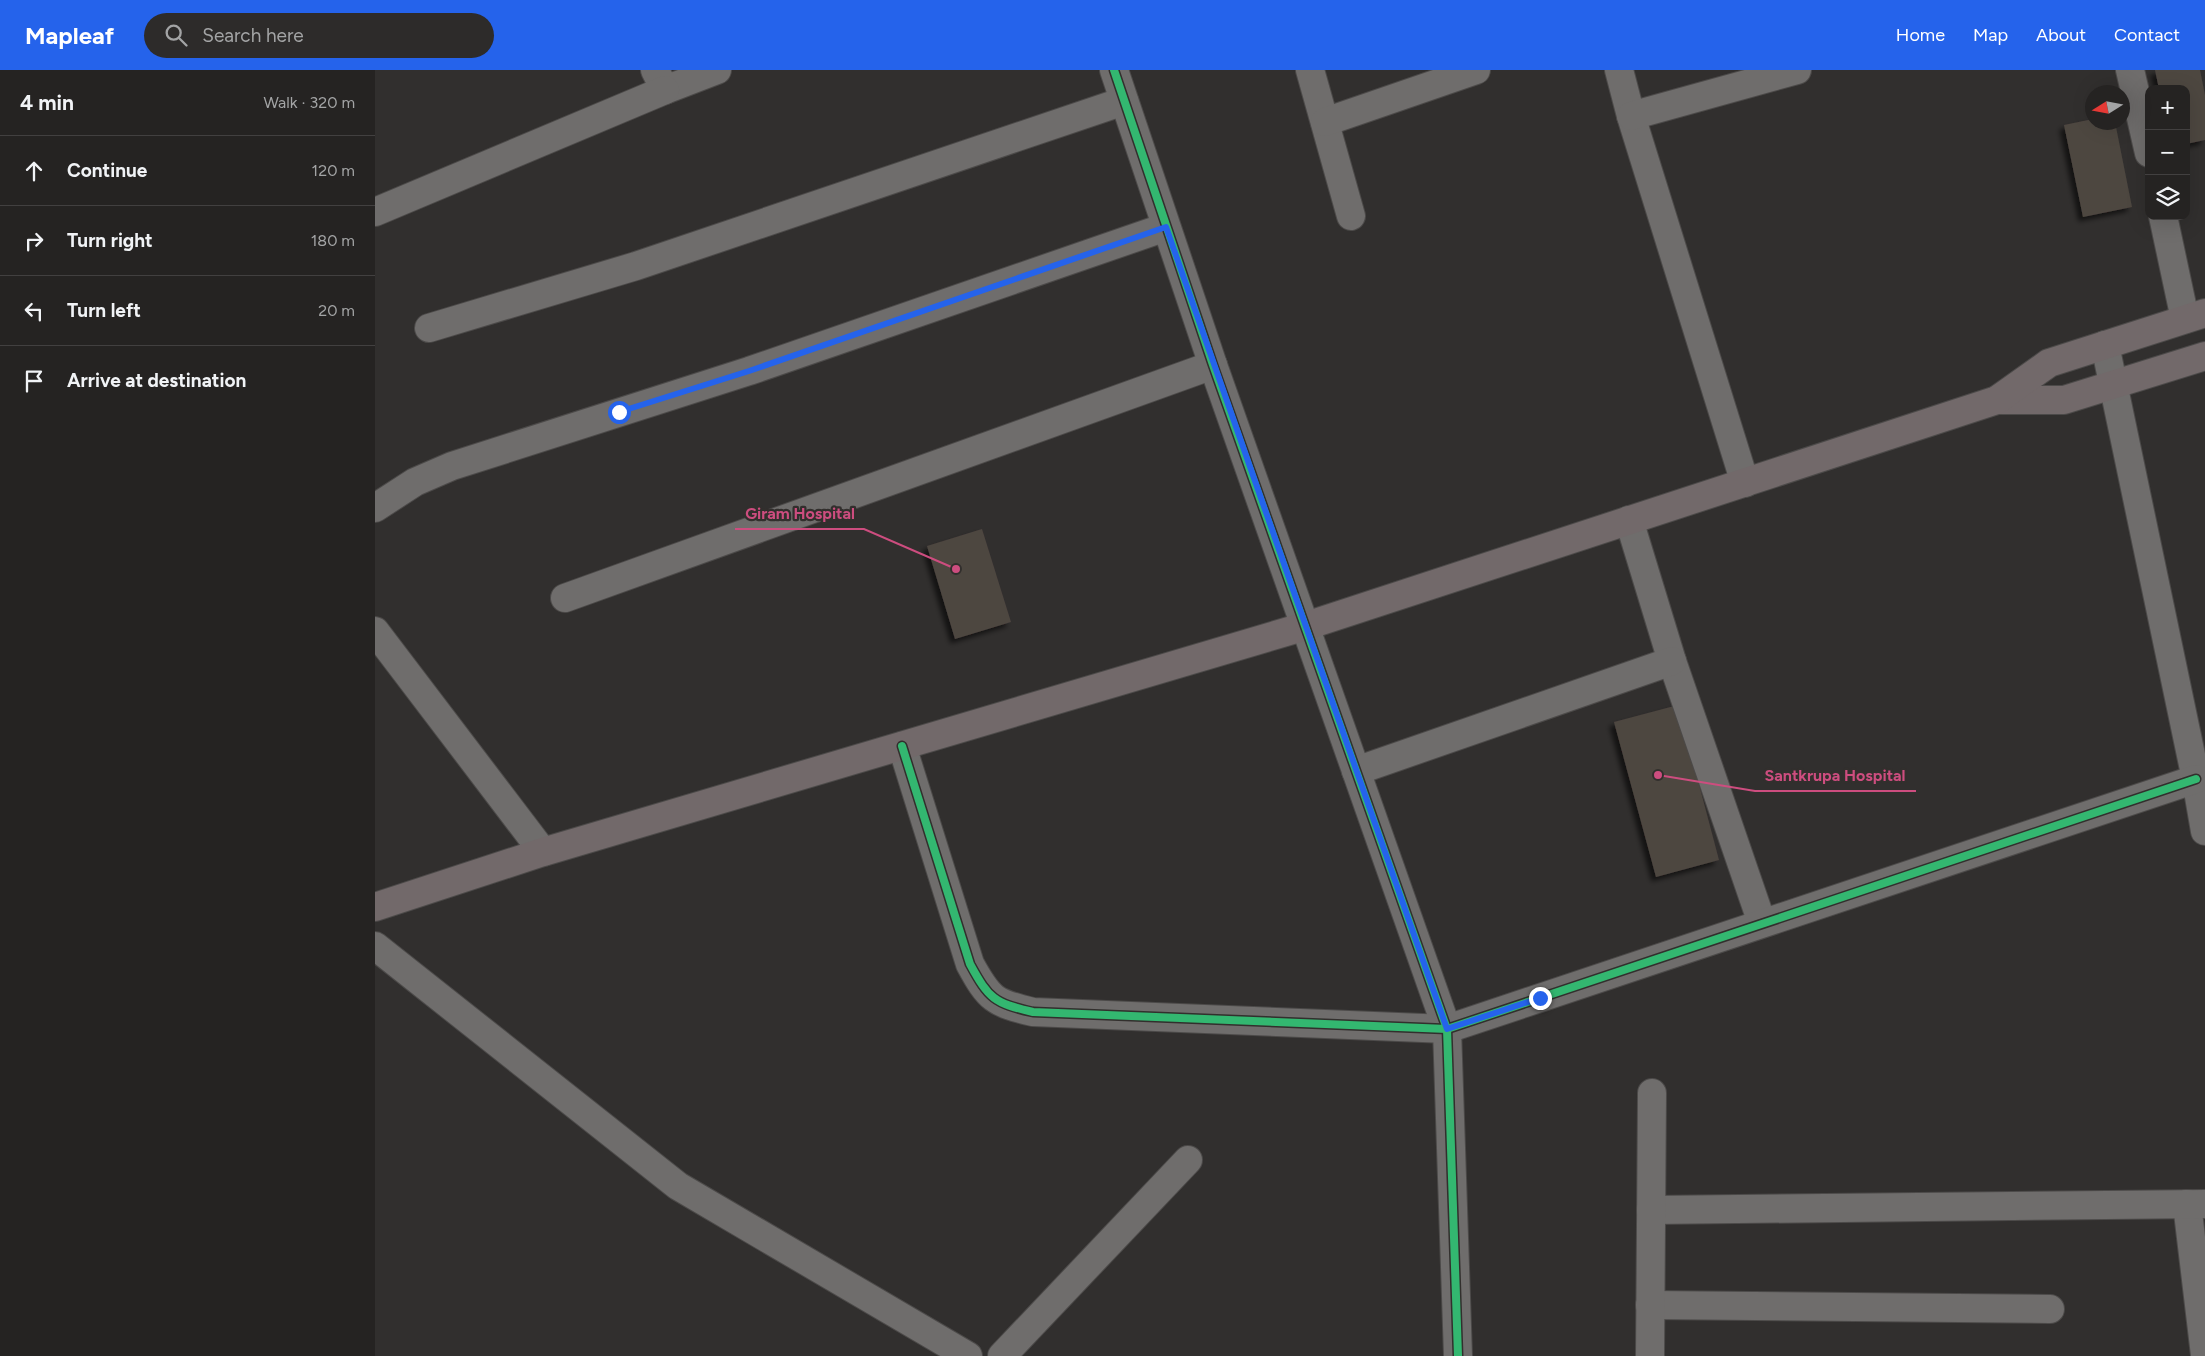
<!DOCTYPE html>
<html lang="en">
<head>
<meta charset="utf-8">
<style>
  :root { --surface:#252322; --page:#2d2b2a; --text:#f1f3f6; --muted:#a3a4a5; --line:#424040; --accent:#2563eb }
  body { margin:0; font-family:Figtree,sans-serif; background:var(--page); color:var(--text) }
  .controls { position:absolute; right:15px; top:15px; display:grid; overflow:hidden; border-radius:10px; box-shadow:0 5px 20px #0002 }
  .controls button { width:45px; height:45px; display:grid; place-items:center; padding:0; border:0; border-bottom:1px solid var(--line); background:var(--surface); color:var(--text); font:25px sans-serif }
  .compass { position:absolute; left:1710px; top:15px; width:45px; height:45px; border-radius:50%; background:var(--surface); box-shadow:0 5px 20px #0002; rotate:259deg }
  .stop { position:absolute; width:15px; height:15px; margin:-11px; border:4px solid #2563eb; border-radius:50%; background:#fff }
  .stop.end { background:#2563eb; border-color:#fff; box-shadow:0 1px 5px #0008 }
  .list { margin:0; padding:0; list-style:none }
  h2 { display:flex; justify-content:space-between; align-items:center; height:65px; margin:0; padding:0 20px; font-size:21px }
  h2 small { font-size:16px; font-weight:400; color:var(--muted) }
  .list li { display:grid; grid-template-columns:32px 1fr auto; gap:15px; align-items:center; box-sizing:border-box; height:70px; padding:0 20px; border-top:1px solid var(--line) }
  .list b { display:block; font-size:19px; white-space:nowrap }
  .list em { font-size:16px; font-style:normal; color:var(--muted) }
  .icon { flex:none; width:28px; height:28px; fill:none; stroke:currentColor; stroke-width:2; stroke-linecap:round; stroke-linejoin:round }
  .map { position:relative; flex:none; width:1830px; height:1286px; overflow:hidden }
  header { display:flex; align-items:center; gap:30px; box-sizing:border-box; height:70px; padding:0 25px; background:var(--accent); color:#fff }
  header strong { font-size:24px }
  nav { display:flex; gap:28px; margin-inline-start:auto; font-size:18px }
  .search { width:350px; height:45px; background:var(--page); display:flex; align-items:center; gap:12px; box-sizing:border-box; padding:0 18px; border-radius:28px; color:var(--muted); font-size:19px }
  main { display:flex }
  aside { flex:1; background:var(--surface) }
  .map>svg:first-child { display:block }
  .building { fill:#4e4640; filter:url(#shadow) }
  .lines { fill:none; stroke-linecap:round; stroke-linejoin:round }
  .minor-casing { stroke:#4c4a49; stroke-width:30 }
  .highway-casing { stroke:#4c4a49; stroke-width:30 }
  .minor { stroke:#6f6d6c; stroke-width:28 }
  .highway { stroke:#72696a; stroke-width:28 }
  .cycleway-casing { stroke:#322f2d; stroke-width:11 }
  .cycleway { stroke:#33b770; stroke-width:8 }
  .route { stroke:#2563eb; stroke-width:6 }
  .leader { fill:none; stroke:#cd4d7f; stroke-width:2 }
  .callout-dot { fill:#cd4d7f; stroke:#322f2d; stroke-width:2 }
  .callout-label { font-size:16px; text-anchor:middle; font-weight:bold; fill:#cd4d7f; stroke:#322f2d; stroke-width:4.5; stroke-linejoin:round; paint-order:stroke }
</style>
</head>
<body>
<header>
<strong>Mapleaf</strong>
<div class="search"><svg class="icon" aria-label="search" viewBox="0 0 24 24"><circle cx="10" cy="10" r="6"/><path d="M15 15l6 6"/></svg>Search here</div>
<nav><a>Home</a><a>Map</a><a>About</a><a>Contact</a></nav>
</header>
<main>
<aside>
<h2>4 min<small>Walk · 320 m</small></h2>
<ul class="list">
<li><svg class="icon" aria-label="ahead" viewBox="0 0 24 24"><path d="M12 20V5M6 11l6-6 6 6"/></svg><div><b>Continue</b></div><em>120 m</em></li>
<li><svg class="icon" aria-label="right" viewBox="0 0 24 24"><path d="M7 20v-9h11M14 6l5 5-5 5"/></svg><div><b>Turn right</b></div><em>180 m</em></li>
<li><svg class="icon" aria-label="left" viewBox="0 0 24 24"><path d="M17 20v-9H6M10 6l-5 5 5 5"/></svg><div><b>Turn left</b></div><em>20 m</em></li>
<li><svg class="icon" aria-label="arrive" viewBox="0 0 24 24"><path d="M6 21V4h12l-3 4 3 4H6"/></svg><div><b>Arrive at destination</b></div></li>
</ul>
</aside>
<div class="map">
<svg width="1830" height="1286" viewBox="0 0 1830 1286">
  <defs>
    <filter id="shadow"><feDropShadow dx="-4.5" dy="4.5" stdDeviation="2.5" flood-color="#0009"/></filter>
  </defs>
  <rect width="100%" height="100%" fill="#312f2e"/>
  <g class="building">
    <polygon points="1780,0 1825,0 1830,25 1830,70 1811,74 1811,19 1784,19"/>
    <polygon points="1718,49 1718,52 1740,52 1757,137 1708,147 1689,55"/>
    <polygon points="607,459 636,552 580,569 552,476"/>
    <polygon points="1303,635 1344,790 1281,807 1239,652"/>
  </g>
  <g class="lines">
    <g class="minor-casing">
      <g id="minor">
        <polyline points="280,0 290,20 342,0"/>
        <polyline points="739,0 838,295 1072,959 1083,1286"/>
        <polyline points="935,0 976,146"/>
        <polyline points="1244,0 1256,46 1370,413"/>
        <polyline points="1755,0 1774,83"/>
        <polyline points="1256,46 1422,0"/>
        <polyline points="950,52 1101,0"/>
        <polyline points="0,142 290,20"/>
        <polyline points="1788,146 1810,249"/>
        <polyline points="54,258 261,196 749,31"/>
        <polyline points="1730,275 1821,709 1830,761"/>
        <polyline points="0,438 40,412 77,396 374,301 791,157"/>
        <polyline points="1254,450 1297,591 1387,853"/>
        <polyline points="190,528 838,295"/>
        <polyline points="0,561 168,782"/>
        <path d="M527,676l68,218c19,35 24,39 63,48l414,17 749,-250"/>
        <polyline points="981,701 1297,591"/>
        <polyline points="0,876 303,1116 593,1286"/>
        <polyline points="1812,1134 1830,1285"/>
        <polyline points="1276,1140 1830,1134"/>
        <polyline points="1275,1235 1675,1239"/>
        <polyline points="627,1286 813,1090"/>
        <polyline points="1275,1286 1277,1023"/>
      </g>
    </g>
    <g class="highway-casing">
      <g id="highway">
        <polyline points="1622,330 1689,330 1830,286"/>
        <polyline points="0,837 168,782 931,556 1622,330 1674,293 1830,243"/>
      </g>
    </g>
    <use href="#minor" class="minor"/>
    <use href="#highway" class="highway"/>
    <g class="cycleway-casing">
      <g id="cycleway">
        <polyline points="739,0 838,295 1072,959 1083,1286"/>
        <path d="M527,676l68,218c19,35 24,39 63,48l414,17 749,-250"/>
      </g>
    </g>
    <use href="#cycleway" class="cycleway"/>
  </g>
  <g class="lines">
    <polyline class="route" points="244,342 374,301 791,157 1072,959 1165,928"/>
  </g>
  <path class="leader" d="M581 499L489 459H360M1283 705L1380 721H1541"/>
  <g class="callout-dot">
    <circle cx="581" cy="499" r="5"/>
    <circle cx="1283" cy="705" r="5"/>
  </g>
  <g class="callout-label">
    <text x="425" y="449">Giram Hospital</text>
    <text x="1460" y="711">Santkrupa Hospital</text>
  </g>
</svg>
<div class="controls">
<button>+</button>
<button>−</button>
<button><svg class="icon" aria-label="layers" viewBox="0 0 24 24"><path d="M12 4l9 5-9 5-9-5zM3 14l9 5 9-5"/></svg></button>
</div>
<svg class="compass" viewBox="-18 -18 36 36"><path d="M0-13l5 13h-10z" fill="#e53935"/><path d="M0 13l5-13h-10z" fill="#a3a4a5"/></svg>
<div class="stop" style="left:244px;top:342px"></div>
<div class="stop end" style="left:1165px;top:928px"></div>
</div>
</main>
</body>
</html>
